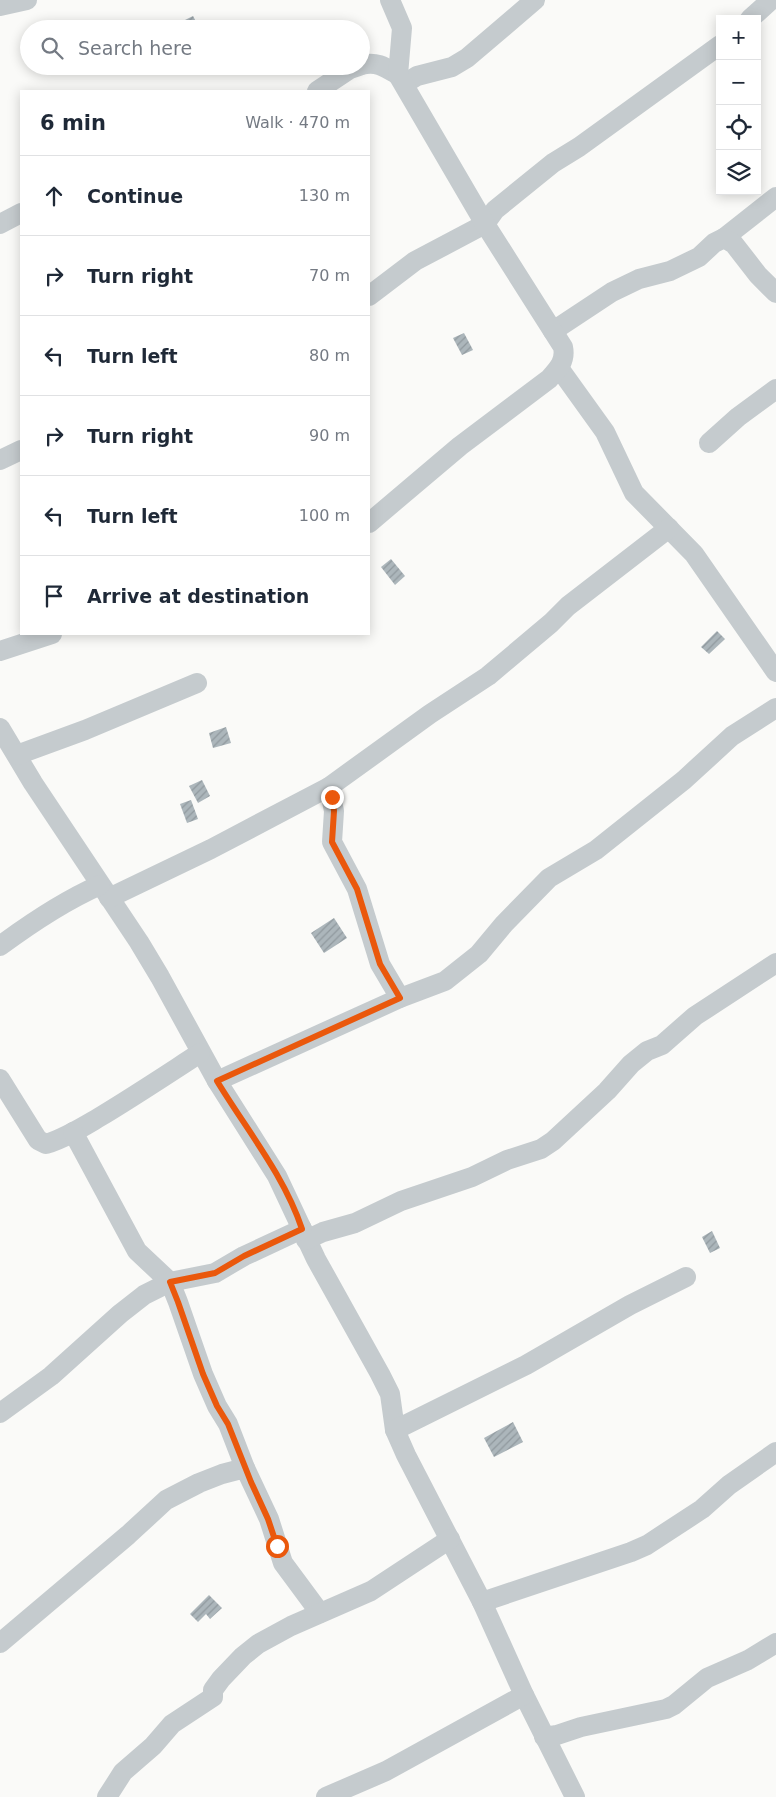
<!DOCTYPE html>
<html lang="en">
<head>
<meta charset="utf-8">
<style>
  :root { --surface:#fff; --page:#f2f2f3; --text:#1f2937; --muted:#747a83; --line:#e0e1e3 }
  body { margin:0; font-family:"DejaVu Sans",sans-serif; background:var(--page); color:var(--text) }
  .controls { position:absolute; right:15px; top:15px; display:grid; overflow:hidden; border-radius:0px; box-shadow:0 2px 12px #0003 }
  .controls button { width:45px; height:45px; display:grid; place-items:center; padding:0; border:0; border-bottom:1px solid var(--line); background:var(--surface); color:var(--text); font:25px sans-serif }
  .stop { position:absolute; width:15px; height:15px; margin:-11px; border:4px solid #ea580c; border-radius:50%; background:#fff }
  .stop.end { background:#ea580c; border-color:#fff; box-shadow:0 1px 5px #0008 }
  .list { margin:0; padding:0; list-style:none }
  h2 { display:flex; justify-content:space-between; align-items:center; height:65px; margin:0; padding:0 20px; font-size:21px }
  h2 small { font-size:16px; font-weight:400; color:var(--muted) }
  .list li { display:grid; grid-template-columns:32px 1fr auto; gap:15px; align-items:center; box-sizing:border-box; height:80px; padding:0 20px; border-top:1px solid var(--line) }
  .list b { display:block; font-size:19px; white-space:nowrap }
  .list em { font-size:16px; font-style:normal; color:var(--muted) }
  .icon { flex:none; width:28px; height:28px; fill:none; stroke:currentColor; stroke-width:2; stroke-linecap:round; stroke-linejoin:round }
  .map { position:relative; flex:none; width:776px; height:1797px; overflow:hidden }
  .search { position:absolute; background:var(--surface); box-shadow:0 2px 12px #0003; left:20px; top:20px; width:350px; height:55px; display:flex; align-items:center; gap:12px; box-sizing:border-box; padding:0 18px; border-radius:28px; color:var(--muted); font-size:19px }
  .panel { position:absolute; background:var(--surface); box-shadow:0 2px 12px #0003; left:20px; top:90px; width:350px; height:545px; border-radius:0px }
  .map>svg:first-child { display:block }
  .building { fill:url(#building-hatch) }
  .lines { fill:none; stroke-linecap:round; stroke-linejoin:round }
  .minor { stroke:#c5cbce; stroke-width:20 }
  .route { stroke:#ea580c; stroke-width:6 }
</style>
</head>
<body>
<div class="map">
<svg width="776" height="1797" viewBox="0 0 776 1797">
  <defs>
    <pattern id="building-hatch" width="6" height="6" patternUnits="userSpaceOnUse" patternTransform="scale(1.25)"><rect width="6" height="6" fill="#acb6bb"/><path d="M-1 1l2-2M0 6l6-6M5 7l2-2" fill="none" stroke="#90999e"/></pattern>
  </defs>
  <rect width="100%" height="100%" fill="#fafaf8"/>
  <g class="building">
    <polygon points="193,16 200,29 167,29"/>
    <polygon points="464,333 473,350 462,355 453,338"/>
    <polygon points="391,559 405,576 395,585 381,567"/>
    <polygon points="717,631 725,639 709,654 701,647"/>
    <polygon points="226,727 231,743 213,748 209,733"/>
    <polygon points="202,780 210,796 198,803 189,786"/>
    <polygon points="191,800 198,819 187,823 180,804"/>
    <polygon points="334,918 347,938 324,953 311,933"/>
    <polygon points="712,1231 720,1248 710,1253 702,1237"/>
    <polygon points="513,1422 523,1442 494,1457 484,1438"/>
    <polygon points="209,1595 222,1608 210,1619 206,1614 198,1622 190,1614"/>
  </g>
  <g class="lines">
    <g class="minor">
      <polyline points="0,6 27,0"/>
      <polyline points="750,19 771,0"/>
      <path d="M361,65c16,-4 24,2 37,10"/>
      <polyline points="404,84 417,76 452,67 467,58 535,0"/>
      <polyline points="317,91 350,69 359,66"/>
      <polyline points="0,224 21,213"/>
      <polyline points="724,238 776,197"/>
      <polyline points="369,296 415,261 485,224 495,210 553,163 579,147 720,45"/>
      <polyline points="553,331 612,292 639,279 670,271 699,257 714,243 724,238 734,244 758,275 776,293"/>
      <polyline points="559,368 605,432 634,493 694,554 776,672"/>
      <polyline points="709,443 738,417 776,389"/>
      <polyline points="0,460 21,450"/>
      <path d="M369,523l91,-77 89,-67c9,-10 17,-18 14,-32l-78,-123 -87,-149 4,-47 -12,-28"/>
      <polyline points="0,651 52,634"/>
      <polyline points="0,728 33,783 139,942 160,977 217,1081 277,1176 316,1259 380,1374 390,1394 395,1430 406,1455 482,1602 524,1695 575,1797"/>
      <polyline points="17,755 85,730 197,683"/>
      <polyline points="329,787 334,811 332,842 357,889 380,964 400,998"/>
      <polyline points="109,898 211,849 329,787 430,714 488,676 551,623 568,606 669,528"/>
      <path d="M0,946c31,-23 64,-45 100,-61"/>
      <path d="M0,1079l38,61 8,4c19,-6 35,-16 52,-26 35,-21 68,-43 102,-65"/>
      <polyline points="217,1081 400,998 445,981 479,954 504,924 549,878 596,850 684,780 732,736 776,708"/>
      <polyline points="73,1132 137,1251 170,1282 178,1302 203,1374 217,1406 228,1424 245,1468"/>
      <polyline points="306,1240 323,1232 355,1223 401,1201 472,1177 507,1160 541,1149 553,1141 607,1091 631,1064 647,1051 662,1045 695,1016 776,963"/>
      <polyline points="0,1413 51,1376 121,1313 144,1295 170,1282 215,1273 244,1256 302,1229"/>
      <polyline points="395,1430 526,1365 630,1305 686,1277"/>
      <polyline points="482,1602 631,1552 647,1545 702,1509 729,1485 776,1452"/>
      <polyline points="0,1643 128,1535 166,1500 199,1483 222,1474 245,1468 269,1519 283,1563 320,1613"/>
      <polyline points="544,1737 557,1735 581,1727 666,1709 674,1705 707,1678 748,1660 776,1643"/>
      <polyline points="107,1797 123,1772 153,1746 172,1724 213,1697 213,1690 221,1679 243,1656 258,1644 291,1626 371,1591 450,1539"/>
      <polyline points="326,1797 386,1771 524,1695"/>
    </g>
  </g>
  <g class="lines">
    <path class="route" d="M277,1546l-9,-27 -17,-37 -23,-58 -11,-18 -14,-32 -25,-72 -8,-20 45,-9 29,-17 58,-27c-18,-54 -56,-100 -85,-148l183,-83 -20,-34 -23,-75 -25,-47 2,-31 -2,-14"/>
  </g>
</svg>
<div class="controls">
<button>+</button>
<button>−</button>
<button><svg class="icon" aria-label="locate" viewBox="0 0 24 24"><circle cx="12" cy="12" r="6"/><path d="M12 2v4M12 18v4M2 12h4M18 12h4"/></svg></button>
<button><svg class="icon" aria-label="layers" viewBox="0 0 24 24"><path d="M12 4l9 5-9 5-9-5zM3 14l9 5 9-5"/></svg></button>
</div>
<div class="stop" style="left:277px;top:1546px"></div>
<div class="stop end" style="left:332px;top:797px"></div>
<div class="search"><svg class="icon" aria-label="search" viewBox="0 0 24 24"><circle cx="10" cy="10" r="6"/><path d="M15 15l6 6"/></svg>Search here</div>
<section class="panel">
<h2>6 min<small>Walk · 470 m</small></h2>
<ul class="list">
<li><svg class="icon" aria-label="ahead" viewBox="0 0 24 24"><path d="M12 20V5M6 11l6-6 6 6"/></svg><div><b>Continue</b></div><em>130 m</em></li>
<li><svg class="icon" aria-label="right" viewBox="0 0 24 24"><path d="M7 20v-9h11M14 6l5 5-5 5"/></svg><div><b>Turn right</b></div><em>70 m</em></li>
<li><svg class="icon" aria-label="left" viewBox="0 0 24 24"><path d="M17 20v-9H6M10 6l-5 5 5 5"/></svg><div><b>Turn left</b></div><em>80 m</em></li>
<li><svg class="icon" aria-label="right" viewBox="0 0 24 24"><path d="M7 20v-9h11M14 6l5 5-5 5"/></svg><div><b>Turn right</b></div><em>90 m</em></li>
<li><svg class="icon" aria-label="left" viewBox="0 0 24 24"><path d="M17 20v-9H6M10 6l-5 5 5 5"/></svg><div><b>Turn left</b></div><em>100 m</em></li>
<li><svg class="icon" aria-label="arrive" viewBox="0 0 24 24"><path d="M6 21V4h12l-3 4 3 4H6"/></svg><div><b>Arrive at destination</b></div></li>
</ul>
</section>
</div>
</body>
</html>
